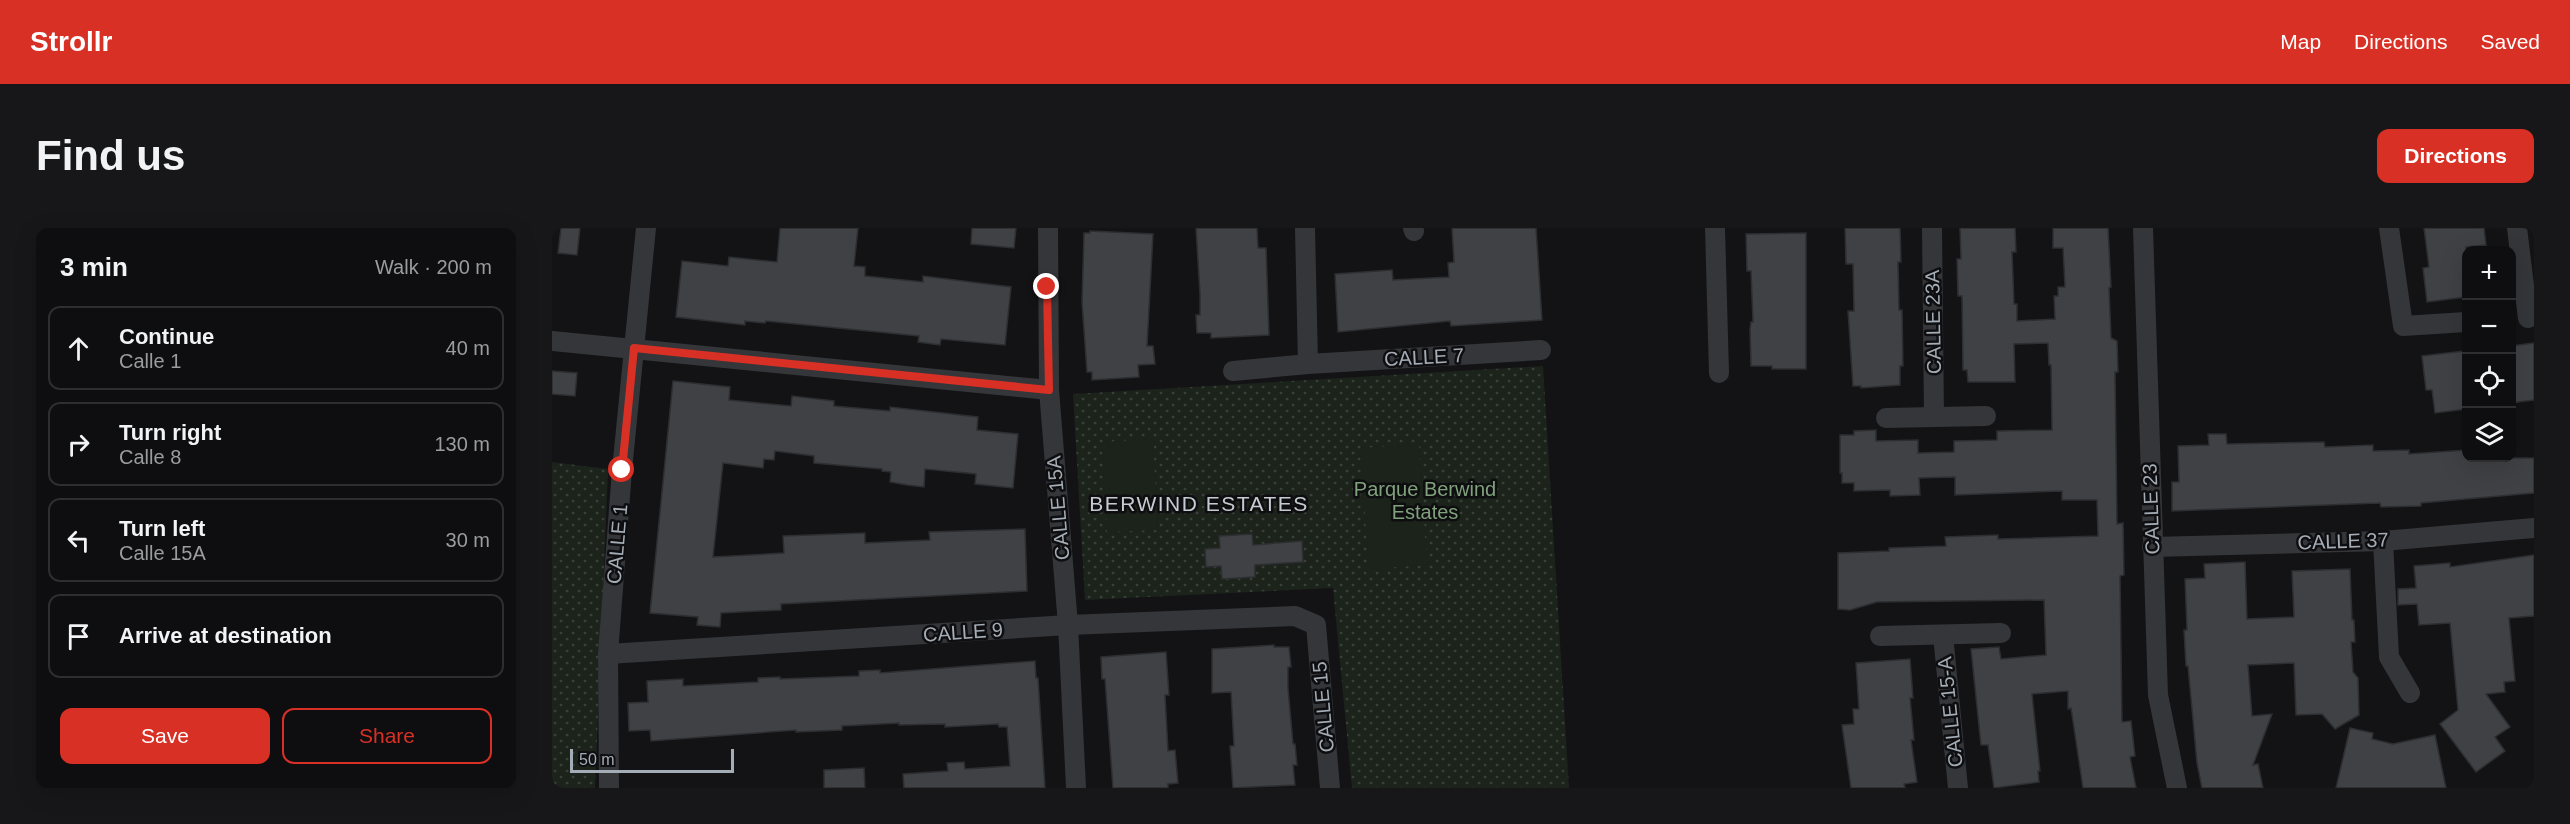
<!DOCTYPE html>
<html lang="en">
<head>
<meta charset="utf-8">
<style>
  :root { --surface:#0e0e10; --page:#171719; --text:#f1f3f6; --muted:#9b9c9f; --line:#2e2e30; --accent:#d93025 }
  body { margin:0; font-family:Arial,sans-serif; background:var(--page); color:var(--text) }
  .controls { position:absolute; right:18px; top:18px; display:grid; overflow:hidden; border-radius:12px; box-shadow:0 6px 24px #0002 }
  .controls button { width:54px; height:54px; display:grid; place-items:center; padding:0; border:0; border-bottom:2px solid var(--line); background:var(--surface); color:var(--text); font:30px sans-serif }
  .scale { position:absolute; left:18px; bottom:15px; width:164px; box-sizing:border-box; padding-left:6px; border:3px solid #a4acb5; border-top:0; font-size:16px; line-height:21px; white-space:nowrap; color:#a4acb5; -webkit-text-stroke:4px #0e0e10; paint-order:stroke }
  .stop { position:absolute; width:18px; height:18px; margin:-14px; border:4px solid #d93025; border-radius:50%; background:#fff }
  .stop.end { background:#d93025; border-color:#fff; box-shadow:0 2px 6px #0008 }
  .list { margin:0; padding:0; list-style:none }
  h2 { display:flex; justify-content:space-between; align-items:center; height:78px; margin:0; padding:0 24px; font-size:26px }
  h2 small { font-size:20px; font-weight:400; color:var(--muted) }
  .list li { display:grid; grid-template-columns:39px 1fr auto; gap:18px; align-items:center; box-sizing:border-box; height:84px; margin:0 12px 12px; padding:0 12px; border:2px solid var(--line); border-radius:12px }
  .list b { display:block; font-size:22px; white-space:nowrap }
  .list p { margin:0; font-size:20px; white-space:nowrap; color:var(--muted) }
  .list em { font-size:20px; font-style:normal; color:var(--muted) }
  .actions { display:flex; gap:12px; padding:18px 24px }
  .actions a { flex:1; padding:14px 0; border:2px solid var(--accent); border-radius:12px; text-align:center; font-size:21px; color:var(--accent) }
  .actions .main { background:var(--accent); color:#fff }
  .icon { flex:none; width:33px; height:33px; fill:none; stroke:currentColor; stroke-width:2; stroke-linecap:round; stroke-linejoin:round }
  .map { position:relative; flex:none; width:1982px; height:560px; overflow:hidden; border-radius:12px }
  header { display:flex; align-items:center; gap:36px; box-sizing:border-box; height:84px; padding:0 30px; background:var(--accent); color:#fff }
  header strong { font-size:28px }
  nav { display:flex; gap:33px; margin-inline-start:auto; font-size:21px }
  .intro { display:flex; align-items:center; justify-content:space-between; box-sizing:border-box; height:144px; padding:0 36px }
  h1 { margin:0; font-size:42px }
  .button { padding:15px 27px; border-radius:12px; background:var(--accent); color:#fff; font-size:21px; font-weight:700 }
  main { display:flex; gap:36px; padding:0 36px }
  aside { flex:1; background:var(--surface); border-radius:12px; box-shadow:0 6px 24px #0002 }
  .map>svg:first-child { display:block }
  .green { fill:url(#green-dots) }
  .pitch { fill:#1b231b }
  .building { fill:#3f4145; stroke:#2d2e31; stroke-width:1.5 }
  .lines { fill:none; stroke-linecap:round; stroke-linejoin:round }
  .minor { stroke:#34363a; stroke-width:20 }
  .route { stroke:#d93025; stroke-width:8 }
  .labels { text-anchor:middle; dominant-baseline:central; stroke-width:5; stroke-linejoin:round; paint-order:stroke }
  .street-label { font-size:20px; fill:#a4acb5; stroke:#0e0e10 }
  .park-label { font-size:20px; fill:#7fa17b; stroke:#0e0e10 }
  .neighbourhood-label { font-size:21px; letter-spacing:1.5px; fill:#c5cbd1; stroke:#0e0e10 }
</style>
</head>
<body>
<header>
<strong>Strollr</strong>
<nav><a>Map</a><a>Directions</a><a>Saved</a></nav>
</header>
<div class="intro"><h1>Find us</h1><a class="button">Directions</a></div>
<main>
<aside>
<h2>3 min<small>Walk · 200 m</small></h2>
<ul class="list">
<li><svg class="icon" aria-label="ahead" viewBox="0 0 24 24"><path d="M12 20V5M6 11l6-6 6 6"/></svg><div><b>Continue</b><p>Calle 1</p></div><em>40 m</em></li>
<li><svg class="icon" aria-label="right" viewBox="0 0 24 24"><path d="M7 20v-9h11M14 6l5 5-5 5"/></svg><div><b>Turn right</b><p>Calle 8</p></div><em>130 m</em></li>
<li><svg class="icon" aria-label="left" viewBox="0 0 24 24"><path d="M17 20v-9H6M10 6l-5 5 5 5"/></svg><div><b>Turn left</b><p>Calle 15A</p></div><em>30 m</em></li>
<li><svg class="icon" aria-label="arrive" viewBox="0 0 24 24"><path d="M6 21V4h12l-3 4 3 4H6"/></svg><div><b>Arrive at destination</b></div></li>
</ul>
<div class="actions"><a class="main">Save</a><a>Share</a></div>
</aside>
<div class="map">
<svg width="1982" height="560" viewBox="0 0 1982 560">
  <defs>
    <pattern id="green-dots" width="8" height="8" patternUnits="userSpaceOnUse" patternTransform="scale(1.5)"><rect width="8" height="8" fill="#1b231b"/><path d="M2 2h.1M6 6h.1" fill="none" stroke="#39403a" stroke-width="1.8" stroke-linecap="round"/></pattern>
  </defs>
  <rect width="100%" height="100%" fill="#131315"/>
  <g class="green">
    <polygon points="991,138 1017,560 800,560 781,360 533,372 521,166"/>
    <polygon points="0,234 56,241 43,560 0,560"/>
  </g>
  <g class="pitch">
    <polygon points="601,211 606,302 555,304 550,214"/>
    <polygon points="867,216 875,337 817,341 808,220"/>
  </g>
  <g class="building">
    <polygon points="9,0 28,0 25,27 6,25"/>
    <polygon points="228,0 306,0 302,38 313,39 313,48 371,54 371,48 459,59 453,117 389,111 388,117 366,114 367,108 214,93 213,95 193,93 193,97 124,89 130,33 176,38 177,29 225,34"/>
    <polygon points="420,0 464,0 462,20 419,16"/>
    <polygon points="644,0 705,0 706,20 714,20 717,107 659,110 659,105 645,105 644,87 648,87 648,66"/>
    <polygon points="900,0 984,0 990,92 899,98 898,93 786,104 783,46 840,42 841,52 897,49 896,35 902,34"/>
    <polygon points="1293,0 1348,0 1349,34 1346,34 1347,82 1350,82 1351,138 1348,138 1348,157 1309,160 1309,158 1301,158 1296,83 1302,83 1301,36 1294,36"/>
    <polygon points="1408,0 1463,0 1464,24 1460,24 1462,76 1465,76 1465,93 1503,91 1502,68 1506,68 1506,59 1513,59 1511,20 1501,20 1501,0 1556,0 1559,59 1557,60 1559,110 1565,113 1566,144 1563,144 1565,296 1571,295 1572,347 1568,348 1570,494 1579,493 1583,528 1578,529 1584,560 1531,560 1519,480 1516,481 1516,463 1480,466 1488,543 1486,543 1487,554 1442,560 1436,517 1429,517 1419,421 1447,419 1449,431 1494,427 1492,372 1325,374 1298,382 1286,381 1286,325 1337,323 1337,320 1394,318 1393,309 1446,307 1446,311 1546,308 1545,272 1510,272 1510,263 1403,267 1403,249 1367,250 1368,267 1338,268 1338,262 1302,263 1302,255 1290,255 1290,245 1288,245 1288,207 1302,207 1302,203 1324,202 1324,213 1366,212 1366,225 1402,224 1402,213 1445,212 1445,203 1500,202 1499,137 1497,137 1496,115 1462,116 1463,154 1416,154 1415,142 1411,142 1410,68 1406,68 1405,31 1409,31"/>
    <polygon points="1872,0 1932,0 1934,17 1914,19 1914,69 1875,74 1871,40 1877,39"/>
    <polygon points="538,3 601,6 595,118 601,118 603,136 586,137 587,149 540,152 540,144 535,144 530,74 532,5 538,5"/>
    <polygon points="1254,5 1254,141 1220,141 1220,138 1199,138 1198,101 1199,94 1201,94 1199,43 1195,43 1194,6"/>
    <polygon points="1982,115 1982,172 1959,175 1959,118"/>
    <polygon points="1912,123 1914,181 1883,185 1880,162 1874,162 1870,128"/>
    <polygon points="0,143 25,145 23,168 0,166"/>
    <polygon points="121,153 178,159 177,172 239,178 240,168 282,173 282,178 338,183 338,179 426,189 425,202 466,206 461,260 423,256 424,246 373,241 372,259 355,257 338,254 339,244 330,243 330,241 262,235 262,228 223,223 222,232 212,231 211,240 171,235 161,329 232,325 231,308 313,305 313,315 378,312 377,304 473,301 475,363 229,376 229,382 169,385 168,399 145,397 146,389 98,385"/>
    <polygon points="1656,206 1674,206 1675,216 1772,214 1773,219 1821,217 1821,223 1857,222 1857,226 1914,222 1914,230 1982,230 1982,265 1869,275 1869,278 1829,279 1828,275 1620,283 1620,254 1627,254 1626,218 1657,217"/>
    <polygon points="700,306 701,317 750,313 751,334 703,337 703,349 670,351 669,338 654,339 653,321 668,320 667,308"/>
    <polygon points="1982,327 1982,388 1957,390 1963,453 1952,454 1953,464 1934,466 1958,499 1943,509 1953,523 1924,544 1888,496 1906,482 1898,395 1867,397 1865,376 1846,377 1846,361 1864,360 1862,338 1898,335 1898,339"/>
    <polygon points="1693,334 1695,391 1742,389 1740,343 1798,341 1800,392 1802,392 1803,414 1799,414 1801,444 1806,450 1807,487 1783,501 1770,486 1744,487 1742,435 1696,437 1700,488 1720,486 1701,537 1706,536 1711,560 1650,560 1645,535 1636,438 1634,438 1632,402 1635,402 1633,351 1653,350 1652,336"/>
    <polygon points="722,417 722,419 737,419 739,439 736,439 736,460 741,516 743,516 745,537 741,537 743,557 681,560 678,518 682,518 679,464 660,465 660,421"/>
    <polygon points="614,424 617,467 613,467 616,523 623,522 626,555 616,556 616,560 561,560 553,451 550,451 549,429"/>
    <polygon points="1358,431 1361,470 1358,470 1362,512 1359,512 1365,554 1352,556 1353,560 1299,560 1290,497 1302,496 1301,481 1307,481 1304,435"/>
    <polygon points="483,433 484,450 486,450 493,560 352,560 351,546 396,543 395,535 412,534 413,541 458,538 455,499 447,499 446,496 393,499 393,496 347,497 347,495 290,498 290,502 244,504 244,502 99,513 98,502 77,503 76,475 96,474 95,453 131,451 131,458 206,454 206,450 228,449 228,451 307,448 307,443 328,442 328,445"/>
    <polygon points="1798,500 1821,505 1820,511 1841,516 1883,507 1894,560 1784,560"/>
    <polygon points="312,540 313,560 272,560 272,542"/>
  </g>
  <g class="lines">
    <g class="minor">
      <polyline points="496,0 497,162 516,397 524,560"/>
      <polyline points="753,0 756,136"/>
      <polyline points="861,0 862,3"/>
      <polyline points="1163,0 1167,145"/>
      <polyline points="1380,0 1382,189"/>
      <polyline points="1591,0 1606,467 1625,560"/>
      <polyline points="1837,0 1851,98 1914,94"/>
      <polyline points="1965,0 1976,90"/>
      <polyline points="0,113 497,162"/>
      <polyline points="681,143 756,136 989,122"/>
      <polyline points="1334,190 1434,188"/>
      <polyline points="1831,313 1837,429 1858,465"/>
      <polyline points="1600,319 1831,313 1982,300"/>
      <polyline points="1391,407 1406,560"/>
      <polyline points="1328,408 1449,405"/>
      <polyline points="56,426 516,397 743,388 764,397 778,560"/>
      <polyline points="57,560 56,426 70,242 94,0"/>
    </g>
  </g>
  <g class="lines">
    <polyline class="route" points="70,242 82,120 497,162 495,59"/>
  </g>
  <g class="labels">
    <g class="street-label">
      <text transform="translate(1381 94) rotate(-91)">CALLE 23A</text>
      <text transform="translate(872 129) rotate(-3)">CALLE 7</text>
      <text transform="translate(506 280) rotate(-95)">CALLE 15A</text>
      <text transform="translate(1599 281) rotate(-92)">CALLE 23</text>
      <text transform="translate(1791 313) rotate(-2)">CALLE 37</text>
      <text transform="translate(65 316) rotate(-85)">CALLE 1</text>
      <text transform="translate(411 404) rotate(-4)">CALLE 9</text>
      <text transform="translate(771 479) rotate(-95)">CALLE 15</text>
      <text transform="translate(1398 484) rotate(-96)">CALLE 15-A</text>
    </g>
    <g class="park-label">
      <text x="873" y="261">Parque Berwind<tspan x="873" dy="23">Estates</tspan></text>
    </g>
    <g class="neighbourhood-label">
      <text x="647" y="275">BERWIND ESTATES</text>
    </g>
  </g>
</svg>
<div class="controls">
<button>+</button>
<button>−</button>
<button><svg class="icon" aria-label="locate" viewBox="0 0 24 24"><circle cx="12" cy="12" r="6"/><path d="M12 2v4M12 18v4M2 12h4M18 12h4"/></svg></button>
<button><svg class="icon" aria-label="layers" viewBox="0 0 24 24"><path d="M12 4l9 5-9 5-9-5zM3 14l9 5 9-5"/></svg></button>
</div>
<div class="scale">50 m</div>
<div class="stop" style="left:70px;top:242px"></div>
<div class="stop end" style="left:495px;top:59px"></div>
</div>
</main>
</body>
</html>
